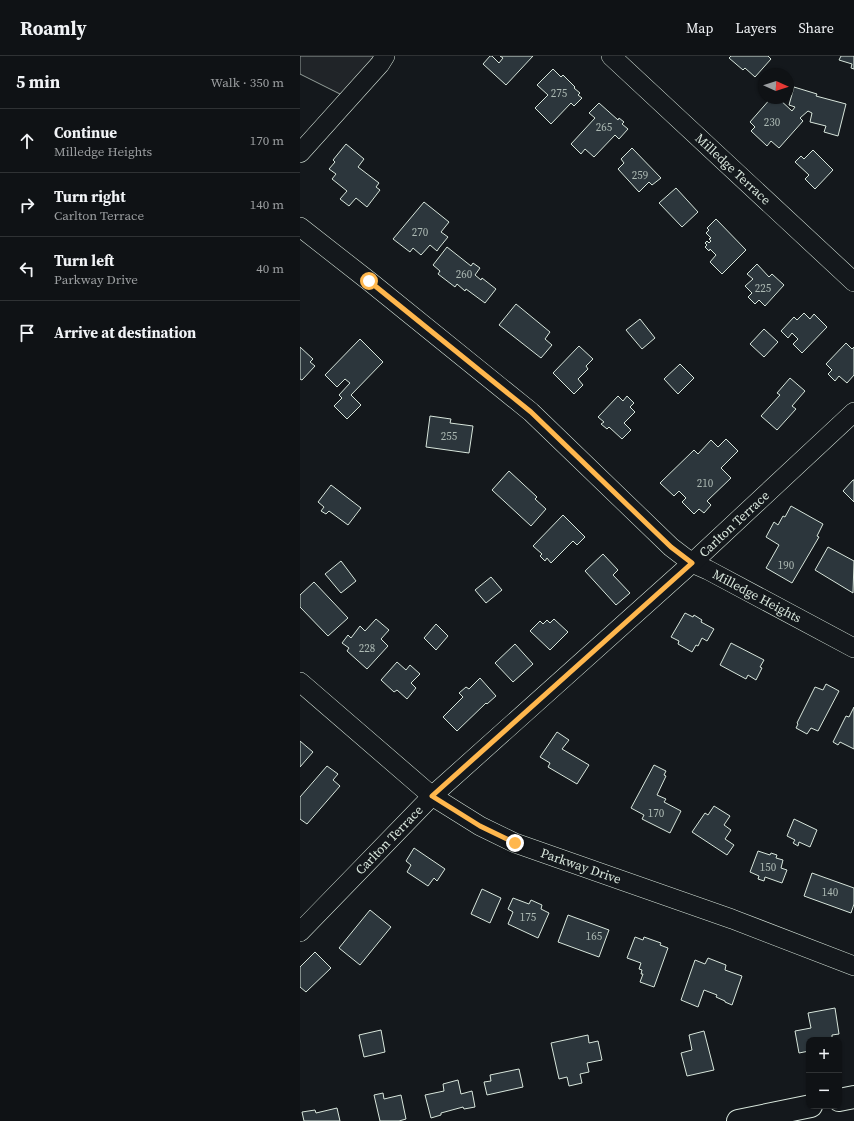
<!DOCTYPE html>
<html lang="en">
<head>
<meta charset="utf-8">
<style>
  :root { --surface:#0f1215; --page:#181b1e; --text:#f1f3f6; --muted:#9b9ea0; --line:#2f3234 }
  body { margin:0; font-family:"Source Serif 4",serif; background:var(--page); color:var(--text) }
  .controls { position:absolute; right:12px; bottom:12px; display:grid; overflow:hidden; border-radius:8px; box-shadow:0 1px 3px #0004 }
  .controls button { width:36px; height:36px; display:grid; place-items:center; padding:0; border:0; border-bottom:1px solid var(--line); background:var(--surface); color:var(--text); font:20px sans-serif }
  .compass { position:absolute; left:458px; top:12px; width:36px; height:36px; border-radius:50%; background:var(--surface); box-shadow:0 1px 3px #0004; rotate:93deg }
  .stop { position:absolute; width:12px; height:12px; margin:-9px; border:3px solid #ffb74d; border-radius:50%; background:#fff }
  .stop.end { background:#ffb74d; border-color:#fff; box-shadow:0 1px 4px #0008 }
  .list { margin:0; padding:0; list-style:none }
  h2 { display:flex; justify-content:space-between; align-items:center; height:52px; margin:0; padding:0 16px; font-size:17px }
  h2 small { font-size:13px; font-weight:400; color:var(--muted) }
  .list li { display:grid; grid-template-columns:26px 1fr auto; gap:12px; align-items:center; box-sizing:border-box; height:64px; padding:0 16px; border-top:1px solid var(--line) }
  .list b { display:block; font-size:15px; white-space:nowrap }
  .list p { margin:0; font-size:13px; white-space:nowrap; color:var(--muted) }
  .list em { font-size:13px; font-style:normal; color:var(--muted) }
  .icon { flex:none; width:22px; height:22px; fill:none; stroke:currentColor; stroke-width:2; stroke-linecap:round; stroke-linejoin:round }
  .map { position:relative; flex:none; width:554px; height:1065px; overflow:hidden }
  header { display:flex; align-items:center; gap:24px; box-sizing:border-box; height:56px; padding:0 20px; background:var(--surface); border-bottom:1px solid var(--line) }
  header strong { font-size:19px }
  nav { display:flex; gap:22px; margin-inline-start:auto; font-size:14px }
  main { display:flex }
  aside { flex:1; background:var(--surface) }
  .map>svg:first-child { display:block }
  .green { fill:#202428; stroke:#939e99 }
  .building { fill:#2c363c; stroke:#d8e6dc }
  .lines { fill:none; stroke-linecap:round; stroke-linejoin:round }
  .minor-casing { stroke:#d8e6dc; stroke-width:20 }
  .major-casing { stroke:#d8e6dc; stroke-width:24 }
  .minor { stroke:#14181c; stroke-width:19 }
  .major { stroke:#14181c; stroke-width:22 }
  .route { stroke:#ffb74d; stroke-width:5 }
  .labels { text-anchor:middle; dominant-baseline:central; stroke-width:3; stroke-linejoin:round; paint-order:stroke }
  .number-label { font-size:11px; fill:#adbab4 }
  .street-label { font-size:13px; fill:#d8e6dc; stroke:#14181c }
</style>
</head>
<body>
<header>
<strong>Roamly</strong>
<nav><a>Map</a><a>Layers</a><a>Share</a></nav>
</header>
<main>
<aside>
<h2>5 min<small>Walk · 350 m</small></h2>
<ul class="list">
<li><svg class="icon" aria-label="ahead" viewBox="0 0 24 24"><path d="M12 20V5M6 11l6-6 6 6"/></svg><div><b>Continue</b><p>Milledge Heights</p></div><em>170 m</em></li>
<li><svg class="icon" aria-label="right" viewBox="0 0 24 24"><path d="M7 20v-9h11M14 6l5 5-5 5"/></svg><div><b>Turn right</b><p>Carlton Terrace</p></div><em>140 m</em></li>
<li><svg class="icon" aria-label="left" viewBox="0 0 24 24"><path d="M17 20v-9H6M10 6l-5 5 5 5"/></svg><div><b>Turn left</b><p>Parkway Drive</p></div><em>40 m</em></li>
<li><svg class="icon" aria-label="arrive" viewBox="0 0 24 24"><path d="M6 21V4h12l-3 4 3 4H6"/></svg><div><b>Arrive at destination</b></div></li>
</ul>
</aside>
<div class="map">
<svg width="554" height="1065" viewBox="0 0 554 1065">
  <rect width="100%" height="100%" fill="#14181c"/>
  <polygon class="green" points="0,0 74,0 44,40 0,18"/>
  <g class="building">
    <polygon points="190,0 192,0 199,7 203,2 200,0 233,0 206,29 183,8"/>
    <polygon points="431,0 468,0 471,3 455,21 445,12 443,14 429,2"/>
    <polygon points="541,0 554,0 554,13 551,12 552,8 539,4"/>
    <polygon points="253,13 261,21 263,19 275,31 274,32 280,37 278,39 282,42 274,50 271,47 251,68 235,52 248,39 237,29"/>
    <polygon points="494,31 517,38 516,40 546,48 538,80 524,76 526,70 510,66 512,57 508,55 500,62 503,65 479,92 471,85 467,90 451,75 455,71 450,66 471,42 478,42 492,55 495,51 489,49"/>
    <polygon points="299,47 318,64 319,62 324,66 322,68 328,73 319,83 315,79 294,101 285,93 281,98 271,88 295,62 289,57"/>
    <polygon points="46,88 64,103 58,111 79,127 76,131 80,134 67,151 56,142 49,150 40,143 47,135 32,123 36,118 29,113 35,106 33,104"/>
    <polygon points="332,92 361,122 352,129 349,126 339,136 318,113 324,107 321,103"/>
    <polygon points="513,94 533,114 515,133 505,123 509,119 495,106 501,100 504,103"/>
    <polygon points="376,132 398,156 382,171 359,147"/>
    <polygon points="124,146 149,166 141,176 148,181 139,192 137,195 130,189 121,199 113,192 110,196 93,183"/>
    <polygon points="416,163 446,194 422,218 410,206 416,199 410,193 409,195 405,191 407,189 405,187 407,185 409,187 411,185 409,183 411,182 406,177 409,174 407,172"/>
    <polygon points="147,191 171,210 173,207 180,212 175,219 181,224 182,222 196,233 185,247 166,233 165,235 157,228 155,231 138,218 140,215 133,209"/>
    <polygon points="457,208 469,221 472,218 484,229 465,250 459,244 455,248 448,241 452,237 445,230 453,223 447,218"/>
    <polygon points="216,248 250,276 245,283 252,289 241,302 199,269"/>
    <polygon points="504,257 510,263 514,258 527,271 502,297 493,288 498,283 492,277 488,282 481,275 494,261 497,264"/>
    <polygon points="340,263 355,282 342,293 326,274"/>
    <polygon points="464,273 478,286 464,301 450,288"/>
    <polygon points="60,283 83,306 51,339 61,349 47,363 34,350 42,342 39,339 50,327 45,323 37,331 25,319"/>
    <polygon points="546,287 552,293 554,291 554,319 547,327 539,320 535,325 528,318 532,314 526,308"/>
    <polygon points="279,290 293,303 286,310 288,313 278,323 283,329 274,338 253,317"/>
    <polygon points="0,291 13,303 10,306 15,310 2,324 0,323"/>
    <polygon points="380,308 394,322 378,338 364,323"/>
    <polygon points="490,322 505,335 492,350 496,353 477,374 461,360 480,339 477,337"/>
    <polygon points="318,340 323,345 327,340 334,347 330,351 335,356 324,367 331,374 322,383 309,371 307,373 301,368 304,366 298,361"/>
    <polygon points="130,360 151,363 150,367 173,370 169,397 126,391"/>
    <polygon points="426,383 438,395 421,412 431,422 407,445 411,449 404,457 399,453 394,458 382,446 386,442 379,435 374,440 360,427 394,394 398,398 411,384 418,391"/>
    <polygon points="209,415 237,441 235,443 246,453 231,470 192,434"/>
    <polygon points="553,424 554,424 554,446 543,435"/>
    <polygon points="31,429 61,452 48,469 29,455 26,458 21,455 24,451 18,446"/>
    <polygon points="491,450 523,468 517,480 519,481 492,527 466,512 479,489 466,481 474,466 478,469 483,460 485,461"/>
    <polygon points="263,459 285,481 277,489 273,485 251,507 247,502 245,505 240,500 242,498 233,490"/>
    <polygon points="528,491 554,505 553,537 515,514"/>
    <polygon points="303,498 318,514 313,519 330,537 316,549 285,515"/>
    <polygon points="41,505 56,525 41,537 25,518"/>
    <polygon points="191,521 202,534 186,547 175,534"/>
    <polygon points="14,526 48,562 28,580 0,551 0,539"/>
    <polygon points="385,557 393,561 394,559 402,564 401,566 414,573 407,585 402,582 398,590 396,589 392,596 378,588 379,585 371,581"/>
    <polygon points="76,563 89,574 81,583 88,590 67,613 47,595 49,592 42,587 48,579 51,582 60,570 65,575"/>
    <polygon points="254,563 268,576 250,594 230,575 240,565 243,568 247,564 250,567"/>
    <polygon points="136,568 148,580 136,594 124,582"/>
    <polygon points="431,587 464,604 460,611 462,612 456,624 448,619 446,623 420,609"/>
    <polygon points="215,588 233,608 213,626 195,607"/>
    <polygon points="97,606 106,614 110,609 120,618 111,627 116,632 107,643 97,634 94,636 81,624"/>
    <polygon points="180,622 196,640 187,648 186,647 157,675 143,661 163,641 159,637 166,631 169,633"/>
    <polygon points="526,628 539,635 518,675 511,672 507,678 496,672 498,668 497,667 515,631 523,634"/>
    <polygon points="554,651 554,693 540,686 538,689 533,686 546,660 549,661"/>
    <polygon points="257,676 269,684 262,693 289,709 277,728 248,711 250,707 240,701"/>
    <polygon points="0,685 13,696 0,711"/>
    <polygon points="354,709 366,715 364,719 366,720 357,739 366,743 364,746 381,755 370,777 342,763 344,759 331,752"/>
    <polygon points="27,710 38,718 33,724 40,730 7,768 0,763 0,741"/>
    <polygon points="414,750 430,760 424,769 431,774 425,783 434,789 427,799 392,776 405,757 408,759"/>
    <polygon points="494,763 517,774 510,791 499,786 498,790 493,787 495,784 487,780"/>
    <polygon points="114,792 145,813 137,825 134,822 128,830 107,816 111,809 106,805"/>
    <polygon points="458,795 470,799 471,797 477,799 476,802 483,804 481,812 487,814 482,827 465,821 464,825 458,823 459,820 450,816"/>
    <polygon points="512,817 554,832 554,848 551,857 504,840"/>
    <polygon points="182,833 201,842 190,867 171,858"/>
    <polygon points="213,842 229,848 231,844 242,849 241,853 249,857 238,882 208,868 213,856 208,853"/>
    <polygon points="70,854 91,871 60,909 39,892"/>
    <polygon points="268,859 309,874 299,901 258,886"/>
    <polygon points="335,881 343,884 344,881 361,887 360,889 368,892 354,931 340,926 343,918 341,918 342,914 339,913 341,907 327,902"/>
    <polygon points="15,896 31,912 6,936 0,931 0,911"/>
    <polygon points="408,902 426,909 425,914 442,920 432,949 425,946 425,945 416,941 417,939 404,934 398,951 381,944 395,904 405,908"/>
    <polygon points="535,952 539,978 532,979 532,984 509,984 509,995 499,997 495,975 511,972 508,957"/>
    <polygon points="81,974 85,996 64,1001 59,979"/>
    <polygon points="404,975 414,1014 387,1020 381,997 392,994 389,979"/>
    <polygon points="288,979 289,987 298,985 302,1004 287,1007 289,1016 280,1018 282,1027 269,1030 267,1021 259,1023 251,987"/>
    <polygon points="219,1013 223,1031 187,1039 184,1026 191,1025 190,1019"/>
    <polygon points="158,1024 161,1038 172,1035 175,1051 164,1053 163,1051 141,1057 141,1059 131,1062 125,1039 144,1035 143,1028"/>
    <polygon points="83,1037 84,1043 101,1039 106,1063 99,1065 80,1065 74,1039"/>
    <polygon points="37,1052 40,1065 4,1065 2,1056 15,1054 16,1057"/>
  </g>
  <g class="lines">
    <g class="minor-casing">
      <g id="minor">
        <polyline points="311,0 554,226"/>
        <polyline points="0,97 80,8 85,0"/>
        <polyline points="0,171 69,225 231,356 371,491 392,507 408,514 554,592"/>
        <polyline points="0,626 132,740 180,770 215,787 432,863 554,910"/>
        <polyline points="0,876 132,740 392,507 554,356"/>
      </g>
    </g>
    <g class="major-casing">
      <g id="major">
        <polyline points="539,1044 554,1041"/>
        <polyline points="438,1065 511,1050"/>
      </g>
    </g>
    <use href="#minor" class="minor"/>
    <use href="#major" class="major"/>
  </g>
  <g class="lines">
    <polyline class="route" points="69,225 231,356 371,491 392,507 132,740 180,770 215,787"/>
  </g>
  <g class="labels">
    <g class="number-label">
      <text x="259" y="37">275</text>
      <text x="472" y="66">230</text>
      <text x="304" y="71">265</text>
      <text x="340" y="119">259</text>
      <text x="120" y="176">270</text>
      <text x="164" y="218">260</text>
      <text x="463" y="232">225</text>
      <text x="149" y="380">255</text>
      <text x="405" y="427">210</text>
      <text x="486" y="509">190</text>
      <text x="67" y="592">228</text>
      <text x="356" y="757">170</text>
      <text x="468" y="811">150</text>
      <text x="530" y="836">140</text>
      <text x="228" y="861">175</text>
      <text x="294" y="880">165</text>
    </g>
    <g class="street-label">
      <text transform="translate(433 113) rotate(43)">Milledge Terrace</text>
      <text transform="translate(434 468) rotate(-43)">Carlton Terrace</text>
      <text transform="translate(457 540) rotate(28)">Milledge Heights</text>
      <text transform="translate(89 784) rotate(-46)">Carlton Terrace</text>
      <text transform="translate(281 810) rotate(19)">Parkway Drive</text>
    </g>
  </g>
</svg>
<div class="controls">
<button>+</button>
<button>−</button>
</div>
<svg class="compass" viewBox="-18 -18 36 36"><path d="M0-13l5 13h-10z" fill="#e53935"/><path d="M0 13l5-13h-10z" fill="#9b9ea0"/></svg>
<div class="stop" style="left:69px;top:225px"></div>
<div class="stop end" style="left:215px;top:787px"></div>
</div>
</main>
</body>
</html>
